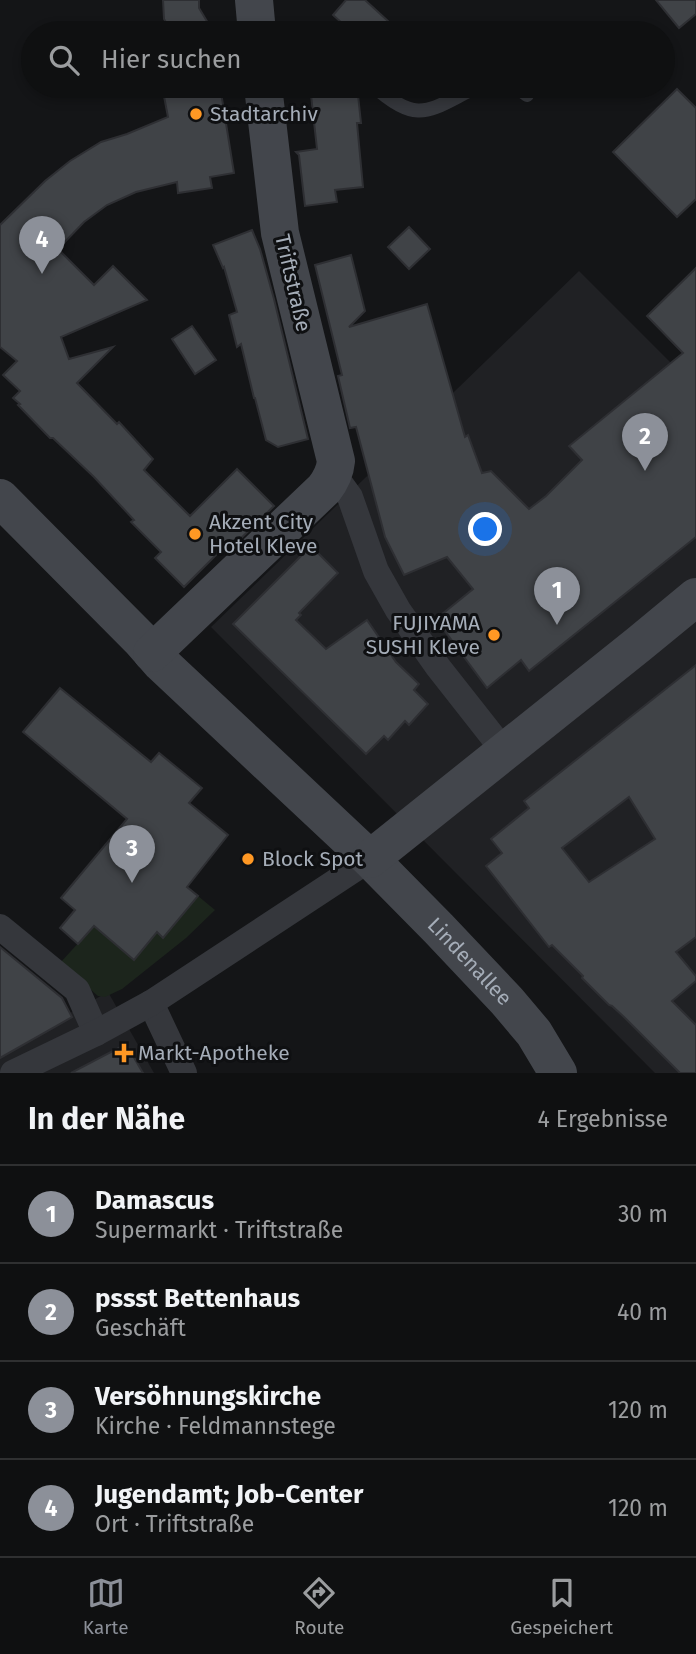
<!DOCTYPE html>
<html lang="de">
<head>
<meta charset="utf-8">
<style>
  :root { --surface:#0f1011; --page:#18191a; --text:#f1f3f6; --muted:#9b9d9f; --line:#2f3031; --accent:#8c9099 }
  body { margin:0; font-family:"Fira Sans",sans-serif; background:var(--page); color:var(--text) }
  .you { position:absolute; left:486px; top:530px; width:24px; height:24px; margin:-18px; border:5px solid #fff; border-radius:50%; background:#1a73e8; box-shadow:0 0 0 10px #1a73e833 }
  .badge { display:grid; place-items:center; width:46px; height:46px; border-radius:50%; background:var(--accent); color:#fff; font-size:23px; font-weight:700 }
  .pin { position:absolute; translate:-50% -58px; filter:drop-shadow(0 2px 4px #0008) }
  .pin::after { content:''; position:absolute; top:37px; width:24px; height:21px; background:inherit; clip-path:polygon(0 0,100% 0,50% 100%) }
  .list { margin:0; padding:0; list-style:none }
  h2 { display:flex; justify-content:space-between; align-items:center; height:91px; margin:0; padding:0 28px; font-size:30px }
  h2 small { font-size:23px; font-weight:400; color:var(--muted) }
  .list li { display:grid; grid-template-columns:46px 1fr auto; gap:21px; align-items:center; box-sizing:border-box; height:98px; padding:0 28px; border-top:2px solid var(--line) }
  .list b { display:block; font-size:26px; white-space:nowrap }
  .list p { margin:0; font-size:23px; white-space:nowrap; color:var(--muted) }
  .list em { font-size:23px; font-style:normal; color:var(--muted) }
  .icon { flex:none; width:38px; height:38px; fill:none; stroke:currentColor; stroke-width:2; stroke-linecap:round; stroke-linejoin:round }
  .map { position:relative; flex:none; width:696px; height:1073px; overflow:hidden }
  .search { position:absolute; background:var(--surface); box-shadow:0 4px 10px #0003; left:21px; right:21px; top:21px; height:77px; display:flex; align-items:center; gap:18px; box-sizing:border-box; padding:0 24px; border-radius:38px; color:var(--muted); font-size:26px }
  .sheet { height:483px; background:var(--surface) }
  nav { display:flex; justify-content:space-around; align-items:center; box-sizing:border-box; height:98px; border-top:2px solid var(--line); background:var(--surface); font-size:19px; color:var(--muted) }
  nav a { display:grid; justify-items:center; gap:4px }
  nav .on { color:var(--accent) }
  .map>svg:first-child { display:block }
  .built { fill:#202124 }
  .green { fill:#1c251c }
  .building { fill:#404347; stroke:#2e2f33; stroke-width:2; fill-rule:evenodd }
  .lines { fill:none; stroke-linecap:round; stroke-linejoin:round }
  .lane { stroke:#35373c; stroke-width:14 }
  .street { stroke:#35373c; stroke-width:26 }
  .secondary { stroke:#43464c; stroke-width:38 }
  .poi-dot { fill:#ff9824; stroke:#0f1012; stroke-width:2.5 }
  .labels { text-anchor:middle; dominant-baseline:central; stroke-width:6; stroke-linejoin:round; paint-order:stroke }
  .poi-label { font-size:21px; fill:#a5adb8; stroke:#0f1012; text-anchor:start }
  .street-label { font-size:21px; fill:#a5adb8; stroke:#0f1012 }
</style>
</head>
<body>
<div class="map">
<svg width="696" height="1073" viewBox="0 0 696 1073">
  <rect width="100%" height="100%" fill="#141517"/>
  <g class="built">
    <polygon points="579,271 696,388 696,1073 655,1073 211,627"/>
    <polygon points="108,992 154,1073 0,1073 0,1052"/>
  </g>
  <polygon class="green" points="198,896 215,910 186,938 122,989 105,997 98,996 60,963 94,926 134,959 157,932 163,938"/>
  <g class="building">
    <polygon points="163,0 199,0 199,8 208,23 192,33 173,33 164,19"/>
    <polygon points="346,0 365,0 401,33 353,33 333,15"/>
    <polygon points="656,0 696,0 696,14 679,28"/>
    <polygon points="162,86 220,86 234,173 210,177 212,188 178,193 177,182 136,192 107,205 84,222 58,249 94,285 113,266 147,300 61,337 69,359 113,347 77,383 117,424 119,422 153,459 144,470 190,516 237,469 274,506 233,546 229,542 184,587 155,558 161,552 131,522 134,520 94,477 53,438 50,438 18,405 20,404 13,398 20,391 3,375 17,361 0,347 0,225 45,181 70,161 101,142 127,134 168,117"/>
    <polygon points="677,89 696,108 696,199 677,217 613,152"/>
    <polygon points="341,92 342,97 358,95 361,123 357,123 363,187 335,190 337,202 305,206 299,155 296,152 317,149 311,95"/>
    <polygon points="409,227 430,249 409,269 388,247"/>
    <polygon points="252,230 260,249 274,299 308,439 278,447 266,440 255,398 254,398 241,344 237,347 229,315 237,312 224,267 223,268 213,245"/>
    <polygon points="351,255 365,311 349,327 427,304 465,437 468,435 482,473 491,471 529,509 546,496 582,460 569,446 683,353 647,316 696,268 696,537 529,671 521,660 487,688 436,619 473,589 447,557 404,575 385,537 356,427 350,428 338,376 342,375 315,265"/>
    <polygon points="192,326 216,360 195,374 172,339"/>
    <polygon points="311,546 338,573 299,613 301,615 296,620 326,649 367,620 396,662 419,684 414,690 428,704 409,725 405,721 388,740 384,736 366,754 233,624"/>
    <path d="M696,665v272l-20,15 20,24v5l-24,20 24,24v48h-16l-56,-56 -12,-11 -3,-1 -27,-27 1,-2 -31,-31 -3,2 -63,-81 16,-13 -11,-14 38,-31 -5,-7zM629,797l26,42 -66,43 -27,-34z"/>
    <polygon points="60,688 151,762 159,753 202,788 189,803 228,835 187,887 198,896 163,938 157,932 134,960 94,926 78,944 60,928 75,910 61,898 127,819 23,732"/>
    <polygon points="0,947 62,998 72,1017 0,1058"/>
    <polygon points="126,1044 143,1073 71,1073"/>
  </g>
  <g class="lines">
    <g class="lane">
      <polyline points="259,33 306,33"/>
      <path d="M374,86c46,42 57,22 105,0"/>
      <polyline points="515,86 527,95"/>
    </g>
    <g class="street">
      <polyline points="332,478 342,486 350,497 376,571 398,610 438,667 504,751"/>
      <polyline points="0,927 77,990 96,1033"/>
      <polyline points="151,1003 184,1073"/>
      <polyline points="13,1073 96,1033 151,1003 370,859"/>
    </g>
    <g class="secondary">
      <polyline points="254,0 257,33"/>
      <path id="s1" d="M0,498l140,141 21,24 209,196 69,70 68,72 27,32 24,40"/>
      <path d="M152,653l172,-164c7,-9 11,-17 12,-28l-56,-228 -17,-147"/>
      <polyline points="370,859 639,644 696,597"/>
    </g>
  </g>
  <g class="poi-dot">
    <circle cx="196" cy="114" r="7"/>
    <circle cx="195" cy="534" r="7"/>
    <circle cx="494" cy="635" r="7"/>
    <circle cx="248" cy="859" r="7"/>
    <path d="M120.5 1042.5h7v7h7v7h-7v7h-7v-7h-7v-7h7z"/>
  </g>
  <g class="labels">
    <g class="poi-label">
      <text x="210" y="114">Stadtarchiv</text>
      <text x="209" y="522">Akzent City<tspan x="209" dy="24">Hotel Kleve</tspan></text>
      <text x="480" y="623" text-anchor="end">FUJIYAMA<tspan x="480" dy="24">SUSHI Kleve</tspan></text>
      <text x="262" y="859">Block Spot</text>
      <text x="138" y="1053">Markt-Apotheke</text>
    </g>
    <g class="street-label">
      <text transform="translate(293 283) rotate(77)">Triftstraße</text>
      <text stroke="none"><textPath href="#s1" startOffset="660">Lindenallee</textPath></text>
    </g>
  </g>
</svg>
<div class="you"></div>
<div class="pin badge" style="left:557px;top:625px">1</div>
<div class="pin badge" style="left:645px;top:471px">2</div>
<div class="pin badge" style="left:132px;top:883px">3</div>
<div class="pin badge" style="left:42px;top:274px">4</div>
<div class="search"><svg class="icon" aria-label="search" viewBox="0 0 24 24"><circle cx="10" cy="10" r="6"/><path d="M15 15l6 6"/></svg>Hier suchen</div>
</div>
<section class="sheet">
<h2>In der Nähe<small>4 Ergebnisse</small></h2>
<ul class="list">
<li><span class="badge">1</span><div><b>Damascus</b><p>Supermarkt · Triftstraße</p></div><em>30 m</em></li>
<li><span class="badge">2</span><div><b>pssst Bettenhaus</b><p>Geschäft</p></div><em>40 m</em></li>
<li><span class="badge">3</span><div><b>Versöhnungskirche</b><p>Kirche · Feldmannstege</p></div><em>120 m</em></li>
<li><span class="badge">4</span><div><b>Jugendamt; Job-Center</b><p>Ort · Triftstraße</p></div><em>120 m</em></li>
</ul>
</section>
<nav>
<a class="on"><svg class="icon" aria-label="map" viewBox="0 0 24 24"><path d="M3 6l6-2 6 2 6-2v14l-6 2-6-2-6 2zM9 4v14M15 6v14"/></svg>Karte</a>
<a><svg class="icon" aria-label="directions" viewBox="0 0 24 24"><path d="M12 3l9 9-9 9-9-9zM9 14v-3h6M13 9l2 2-2 2"/></svg>Route</a>
<a><svg class="icon" aria-label="saved" viewBox="0 0 24 24"><path d="M7 4h10v16l-5-4-5 4z"/></svg>Gespeichert</a>
</nav>
</body>
</html>
